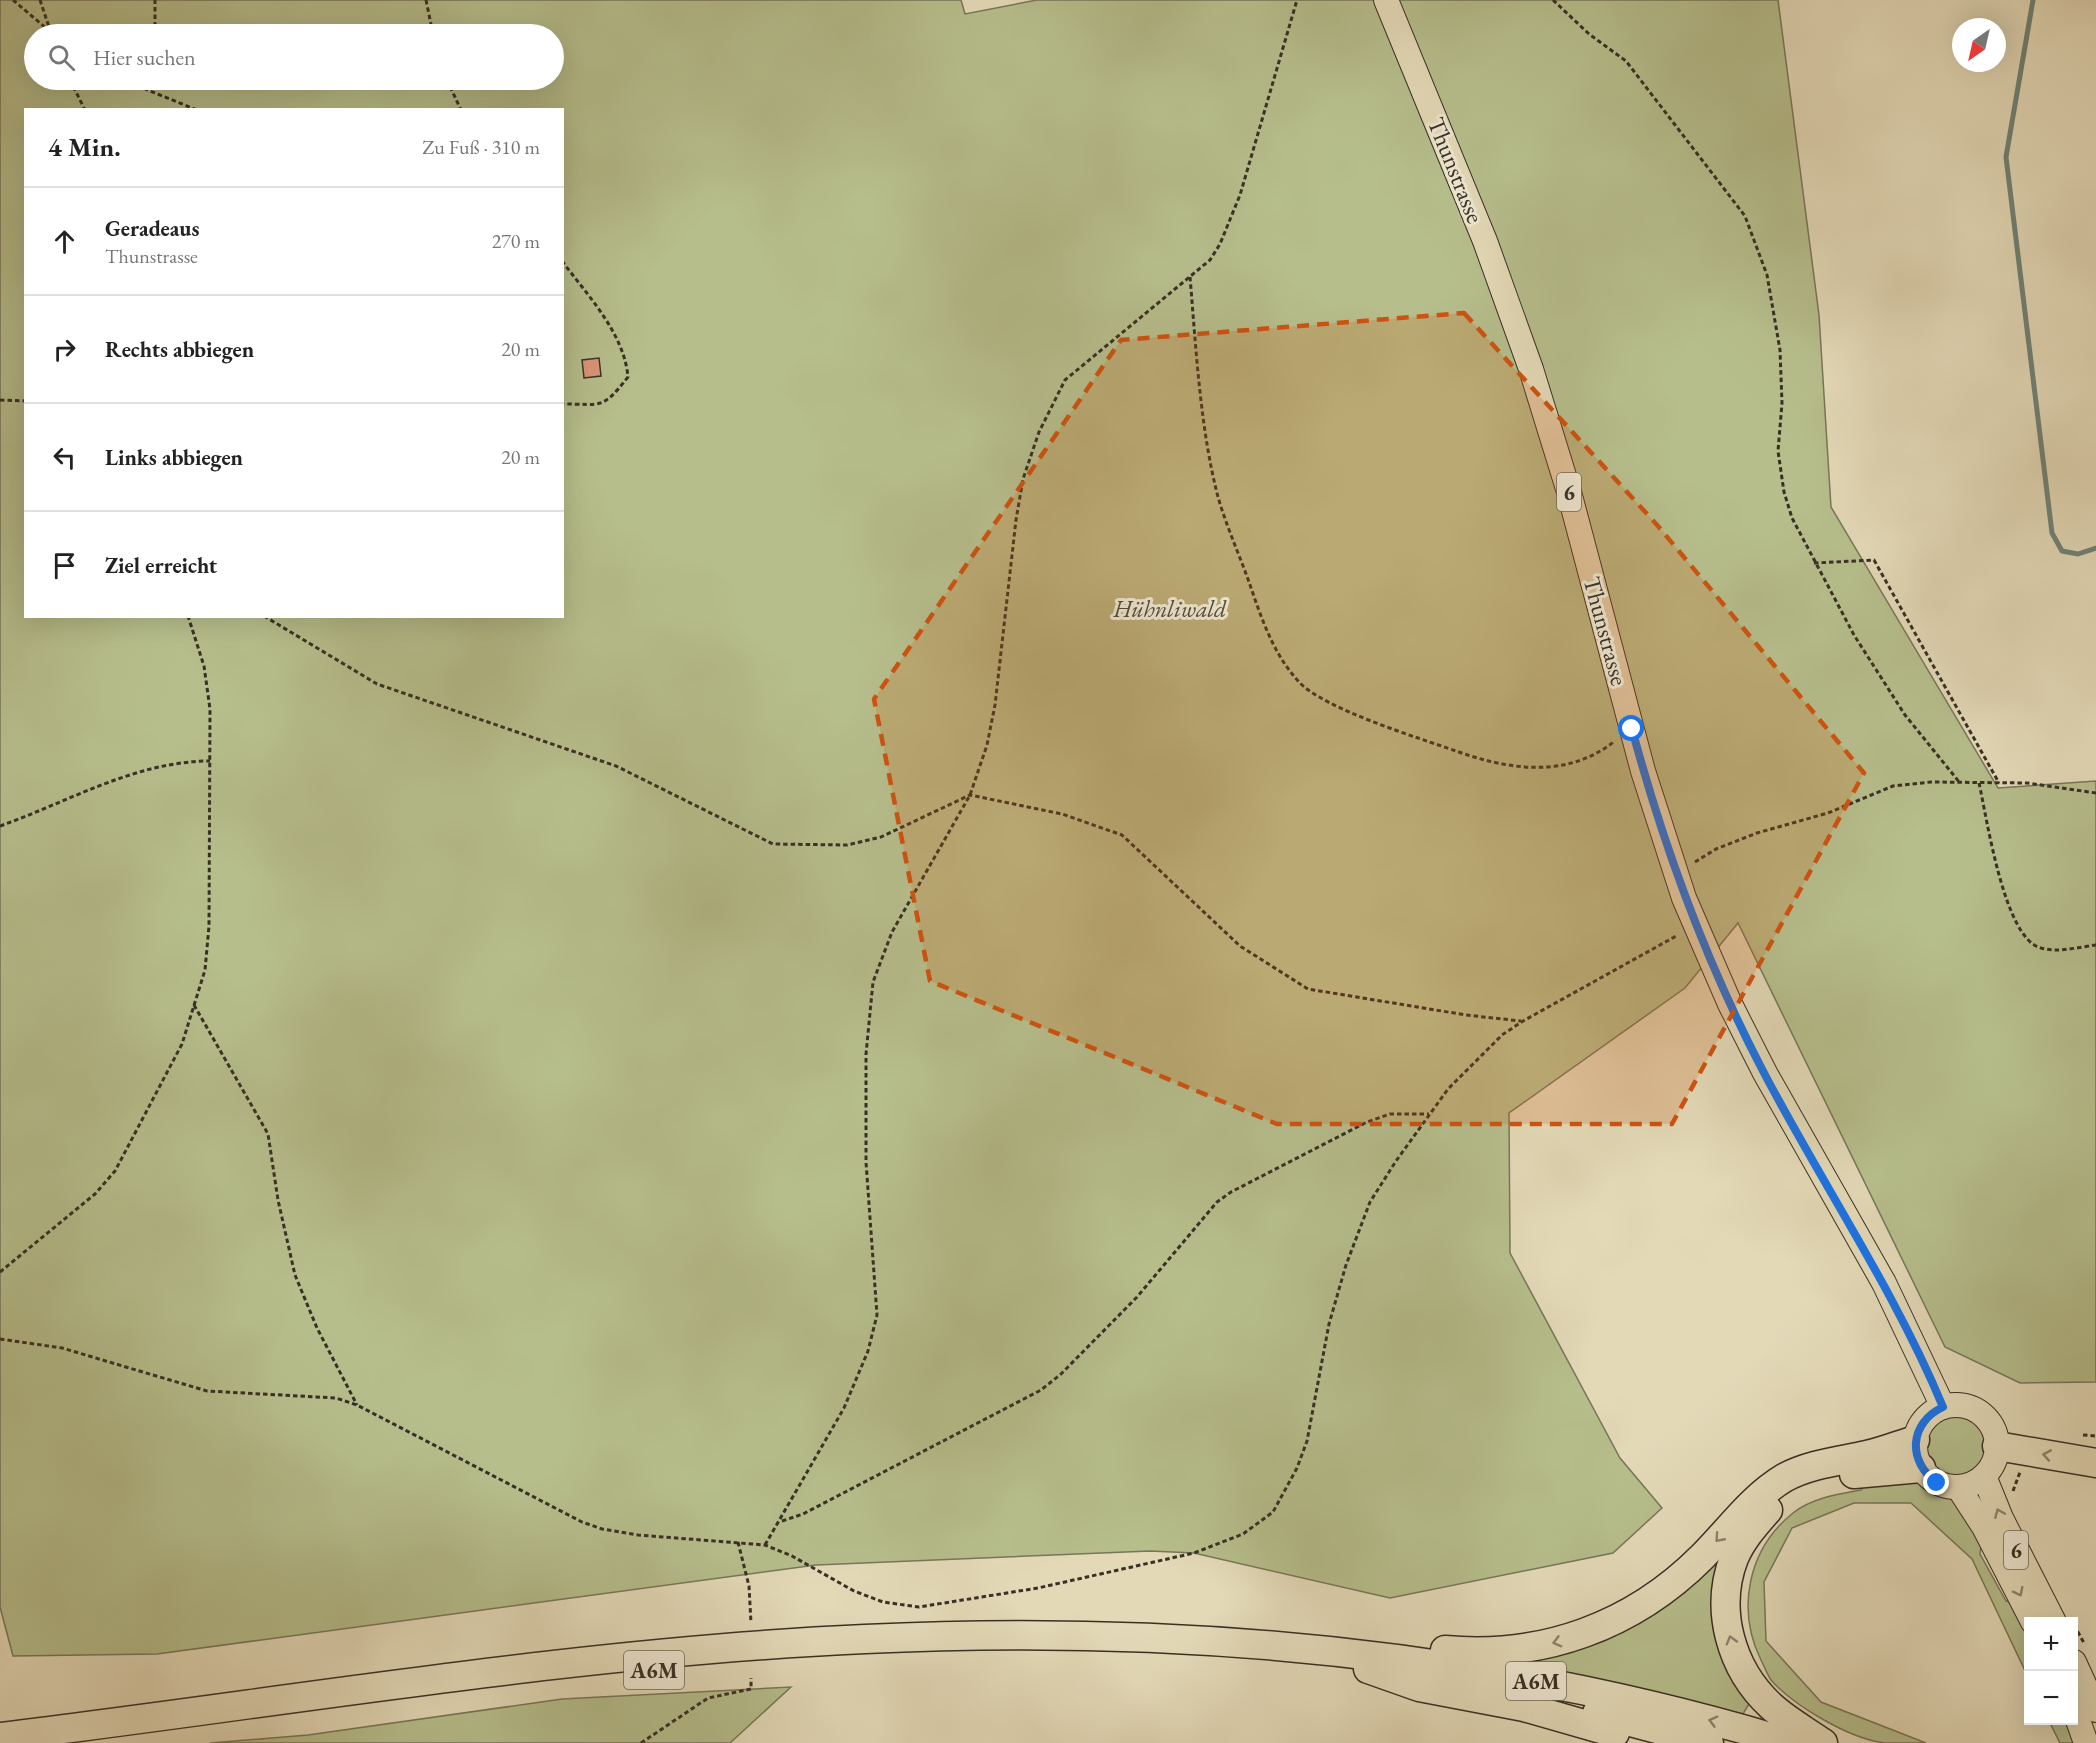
<!DOCTYPE html>
<html lang="de">
<head>
<meta charset="utf-8">
<style>
  :root { --surface:#fff; --page:#f6f6f6; --text:#222; --muted:#767676; --line:#e0e0e0 }
  body { margin:0; font-family:"EB Garamond",serif; background:var(--page); color:var(--text) }
  .controls { position:absolute; right:18px; bottom:18px; display:grid; overflow:hidden; border-radius:0px; box-shadow:0 6px 24px #0002 }
  .controls button { width:54px; height:54px; display:grid; place-items:center; padding:0; border:0; border-bottom:2px solid var(--line); background:var(--surface); color:var(--text); font:30px sans-serif }
  .compass { position:absolute; left:1952px; top:18px; width:54px; height:54px; border-radius:50%; background:var(--surface); box-shadow:0 6px 24px #0002; rotate:214deg }
  .stop { position:absolute; width:18px; height:18px; margin:-14px; border:4px solid #1a73e8; border-radius:50%; background:#fff }
  .stop.end { background:#1a73e8; border-color:#fff; box-shadow:0 2px 6px #0008 }
  .list { margin:0; padding:0; list-style:none }
  h2 { display:flex; justify-content:space-between; align-items:center; height:78px; margin:0; padding:0 24px; font-size:26px }
  h2 small { font-size:20px; font-weight:400; color:var(--muted) }
  .list li { display:grid; grid-template-columns:39px 1fr auto; gap:18px; align-items:center; box-sizing:border-box; height:108px; padding:0 24px; border-top:2px solid var(--line) }
  .list b { display:block; font-size:22px; white-space:nowrap }
  .list p { margin:0; font-size:20px; white-space:nowrap; color:var(--muted) }
  .list em { font-size:20px; font-style:normal; color:var(--muted) }
  .icon { flex:none; width:33px; height:33px; fill:none; stroke:currentColor; stroke-width:2; stroke-linecap:round; stroke-linejoin:round }
  .map { position:relative; flex:none; width:2096px; height:1743px; overflow:hidden }
  .search { position:absolute; background:var(--surface); box-shadow:0 6px 24px #0002; left:24px; top:24px; width:540px; height:66px; display:flex; align-items:center; gap:15px; box-sizing:border-box; padding:0 21px; border-radius:33px; color:var(--muted); font-size:22px }
  .panel { position:absolute; background:var(--surface); box-shadow:0 6px 24px #0002; left:24px; top:108px; width:540px; height:510px; border-radius:0px }
  .map>svg:first-child { display:block }
  .green { fill:#b6be8c; stroke:#777758; stroke-width:1.5; fill-rule:evenodd }
  .lines { fill:none; stroke-linecap:round; stroke-linejoin:round }
  .stream { stroke:#708377; stroke-width:5 }
  .building { fill:#d99578; stroke:#383025; stroke-width:1.5 }
  .major-casing { stroke:#383025; stroke-width:26 }
  .highway-casing { stroke:#383025; stroke-width:31 }
  .path { stroke:#383025; stroke-width:3; stroke-dasharray:4.5 3; stroke-linecap:butt }
  .major { stroke:#e3d9b7; stroke-width:24 }
  .highway { stroke:#e3d9b7; stroke-width:28 }
  .oneway { stroke:#8e846e }
  .route { stroke:#1a73e8; stroke-width:8 }
  .marked { fill:#ce5310; fill-opacity:0.2; stroke:#ce5310; stroke-width:4.5; stroke-dasharray:12 8; stroke-linejoin:round }
  .labels { text-anchor:middle; dominant-baseline:central; stroke-width:6; stroke-linejoin:round; paint-order:stroke }
  .shield { fill:#ede6d0; stroke:#6e6758; stroke-width:1.5 }
  .shield-label { font-size:22px; font-weight:bold; fill:#383025 }
  .street-label { font-size:24px; fill:#383025; stroke:#ede6d0 }
  .park-label { font-size:24px; font-style:italic; fill:#514c3a; stroke:#ede6d0 }
</style>
</head>
<body>
<div class="map">
<svg width="2096" height="1743" viewBox="0 0 2096 1743">
  <rect width="100%" height="100%" fill="#e3d9b7"/>
  <filter id="stains"><feTurbulence type="fractalNoise" baseFrequency=".00333" numOctaves="4"/><feColorMatrix values="0 0 0 0 .2 0 0 0 0 .09 0 0 0 0 .02 0 0 0 .5 -.17"/></filter>
  <radialGradient id="worn" r=".72"><stop offset=".6" stop-color="#630" stop-opacity="0"/><stop offset="1" stop-color="#630" stop-opacity=".3"/></radialGradient>
  <g class="green">
    <path d="M0,0h961l4,14 72,-14h741l41,315 12,192 167,281 98,-7v601l-76,1 -75,-36 -207,-424 -53,65 -176,125 1,140 110,205 42,50 -49,45 -223,45 -196,-45 -44,-2 -334,14 -659,89 -144,2 -13,-49zM34,34h520v46h-520zM26,110h536v506h-536z"/>
    <circle cx="1955" cy="1446" r="30"/>
    <path d="M1871,1477l48,2 17,12 16,5 30,42 -2,16 26,47 10,2 12,25v49l-56,-118 -61,-56h-57l-62,25 -28,54 2,59 55,61 105,41c-14,0 -28,0 -41,0 -35,-4 -91,-37 -114,-63 -4,-6 -7,-14 -10,-20 -25,-51 -13,-111 32,-147 19,-15 46,-19 68,-23z"/>
    <polygon points="1721,1547 1752,1699 1743,1714 1532,1665 1530,1656"/>
    <polygon points="791,1687 730,1743 210,1743 308,1735 562,1699"/>
    <polygon points="2049,1721 2069,1721 2078,1743 2060,1743"/>
  </g>
  <g class="lines">
    <polyline class="stream" points="2033,0 2006,157 2052,533 2062,551 2078,554 2096,548"/>
  </g>
  <polygon class="building" points="599,358 601,376 584,378 582,360"/>
  <g class="lines">
    <g class="major-casing">
      <g id="major">
        <polyline points="1386,0 1485,241 1531,369 1569,492 1643,771 1684,898 1730,1004 1765,1073 1884,1283 1943,1407"/>
        <circle cx="1956" cy="1446" r="41"/>
        <polyline points="1984,1476 2001,1518 2054,1622"/>
        <polyline points="1958,1487 1984,1527 2033,1622"/>
        <polyline points="2074,1662 2096,1710"/>
        <polyline points="2074,1709 2086,1743"/>
      </g>
    </g>
    <g class="highway-casing">
      <g id="highway">
        <polyline points="1997,1446 2096,1463"/>
        <polyline points="1854,1474 1921,1468"/>
        <path d="M1768,1510c-13,15 -26,29 -34,48 -20,52 -3,111 37,148 15,14 35,25 52,37"/>
        <path d="M1445,1650c98,9 188,-24 257,-93 27,-27 49,-59 82,-79 25,-14 56,-17 83,-23 17,-4 32,-10 48,-15"/>
        <polyline points="1368,1669 1419,1687 1524,1707 1615,1733"/>
        <polyline points="1597,1713 1709,1743"/>
        <path d="M0,1737c288,-35 575,-85 865,-98 312,-15 625,13 925,104"/>
      </g>
    </g>
    <g class="path">
      <polyline points="13,0 53,34"/>
      <polyline points="40,0 50,30"/>
      <polyline points="426,0 433,34"/>
      <polyline points="1553,0 1589,34 1626,61 1745,216 1767,275 1780,350 1782,403 1778,451 1784,492 1792,518 1854,635 1905,715 1960,783"/>
      <polyline points="155,34 155,0"/>
      <polyline points="70,80 85,110"/>
      <polyline points="123,80 197,110"/>
      <polyline points="447,80 461,110"/>
      <polyline points="150,89 151,80"/>
      <path d="M562,261c26,35 62,72 66,116 -26,33 -25,27 -66,27"/>
      <path d="M1190,277c6,70 10,151 28,220 8,28 21,57 31,85 12,35 24,72 50,100 25,27 120,56 157,69 53,19 111,28 159,-10"/>
      <polyline points="0,400 26,401"/>
      <polyline points="1814,563 1874,560 1999,783"/>
      <polyline points="264,616 377,684 616,766 773,844 847,845 881,837 970,795 1062,814 1122,835 1240,946 1308,989 1466,1015 1521,1021"/>
      <path d="M1979,783c8,35 25,156 62,165 17,5 38,-1 55,-3"/>
      <path d="M0,826c68,-24 136,-65 210,-65"/>
      <polyline points="1695,862 1716,849 1757,833 1828,813 1893,786 1931,782 2027,783 2096,793"/>
      <polyline points="194,1005 268,1134 278,1200 295,1275 317,1328 357,1405"/>
      <polyline points="0,1272 95,1194 115,1171 182,1044 205,970 209,926 210,709 204,666 188,616"/>
      <polyline points="0,1339 62,1348 207,1391 336,1398 357,1405 582,1522 602,1529 638,1535 765,1545 792,1556 854,1591 883,1602 919,1607 1038,1588 1194,1553 1243,1534 1273,1512 1297,1468 1307,1441 1329,1324 1346,1265 1370,1202 1396,1161 1448,1089 1502,1035 1523,1021 1678,935"/>
      <polyline points="2083,1435 2096,1436"/>
      <polyline points="2013,1491 2020,1472"/>
      <polyline points="782,1521 803,1514 1041,1390 1061,1374 1137,1297 1217,1202 1231,1192 1367,1122 1390,1114 1429,1114"/>
      <polyline points="738,1542 749,1586 751,1623"/>
      <polyline points="765,1545 844,1408 868,1351 877,1315 866,1162 866,1054 873,982 892,932 970,795 987,745 995,705 1016,520 1023,479 1039,432 1065,380 1210,260 1220,244 1240,195 1297,0"/>
      <polyline points="2074,1625 2084,1643"/>
      <polyline points="641,1743 708,1698 751,1689 751,1678"/>
    </g>
    <use href="#major" class="major"/>
    <use href="#highway" class="highway"/>
  </g>
  <defs><path id="oneway-chevron" d="M-2-3.5L2.5 0L-2 3.5" fill="none" stroke-width="1.6" stroke-linecap="round" stroke-linejoin="round" transform="scale(1.5)"/></defs>
  <g class="oneway">
    <use href="#oneway-chevron" transform="translate(2047 1455) rotate(-170)"/>
    <use href="#oneway-chevron" transform="translate(1999 1513) rotate(-113)"/>
    <use href="#oneway-chevron" transform="translate(1719 1538) rotate(132)"/>
    <use href="#oneway-chevron" transform="translate(2019 1592) rotate(63)"/>
    <use href="#oneway-chevron" transform="translate(1731 1640) rotate(-106)"/>
    <use href="#oneway-chevron" transform="translate(1557 1642) rotate(165)"/>
    <use href="#oneway-chevron" transform="translate(1713 1721) rotate(-165)"/>
  </g>
  <g class="lines">
    <path class="route" d="M1632,729c32,119 74,233 131,342 59,113 131,218 180,336 -34,16 -36,54 -6,76"/>
  </g>
  <path class="marked" d="M1464,313l194,213 206,247 -192,351h-395l-347,-143 -56,-282 247,-359z"/>
  <g class="labels">
    <g class="shield">
      <rect x="1557" y="473" width="24" height="38" rx="4.5"/>
      <rect x="2004" y="1531" width="24" height="38" rx="4.5"/>
      <rect x="624" y="1651" width="60" height="38" rx="4.5"/>
      <rect x="1506" y="1662" width="60" height="38" rx="4.5"/>
    </g>
    <g class="shield-label">
      <text x="1569" y="492">6</text>
      <text x="2016" y="1550">6</text>
      <text x="654" y="1670">A6M</text>
      <text x="1536" y="1681">A6M</text>
    </g>
    <g class="street-label">
      <text transform="translate(1456 170) rotate(68)">Thunstrasse</text>
      <text transform="translate(1606 631) rotate(75)">Thunstrasse</text>
    </g>
    <g class="park-label">
      <text x="1170" y="608">Hühnliwald</text>
    </g>
  </g>
  <rect width="100%" height="100%" filter="url(#stains)"/>
  <rect width="100%" height="100%" fill="url(#worn)"/>
</svg>
<div class="controls">
<button>+</button>
<button>−</button>
</div>
<svg class="compass" viewBox="-18 -18 36 36"><path d="M0-13l5 13h-10z" fill="#e53935"/><path d="M0 13l5-13h-10z" fill="#767676"/></svg>
<div class="stop" style="left:1632px;top:729px"></div>
<div class="stop end" style="left:1937px;top:1483px"></div>
<div class="search"><svg class="icon" aria-label="search" viewBox="0 0 24 24"><circle cx="10" cy="10" r="6"/><path d="M15 15l6 6"/></svg>Hier suchen</div>
<section class="panel">
<h2>4 Min.<small>Zu Fuß · 310 m</small></h2>
<ul class="list">
<li><svg class="icon" aria-label="ahead" viewBox="0 0 24 24"><path d="M12 20V5M6 11l6-6 6 6"/></svg><div><b>Geradeaus</b><p>Thunstrasse</p></div><em>270 m</em></li>
<li><svg class="icon" aria-label="right" viewBox="0 0 24 24"><path d="M7 20v-9h11M14 6l5 5-5 5"/></svg><div><b>Rechts abbiegen</b></div><em>20 m</em></li>
<li><svg class="icon" aria-label="left" viewBox="0 0 24 24"><path d="M17 20v-9H6M10 6l-5 5 5 5"/></svg><div><b>Links abbiegen</b></div><em>20 m</em></li>
<li><svg class="icon" aria-label="arrive" viewBox="0 0 24 24"><path d="M6 21V4h12l-3 4 3 4H6"/></svg><div><b>Ziel erreicht</b></div></li>
</ul>
</section>
</div>
</body>
</html>
